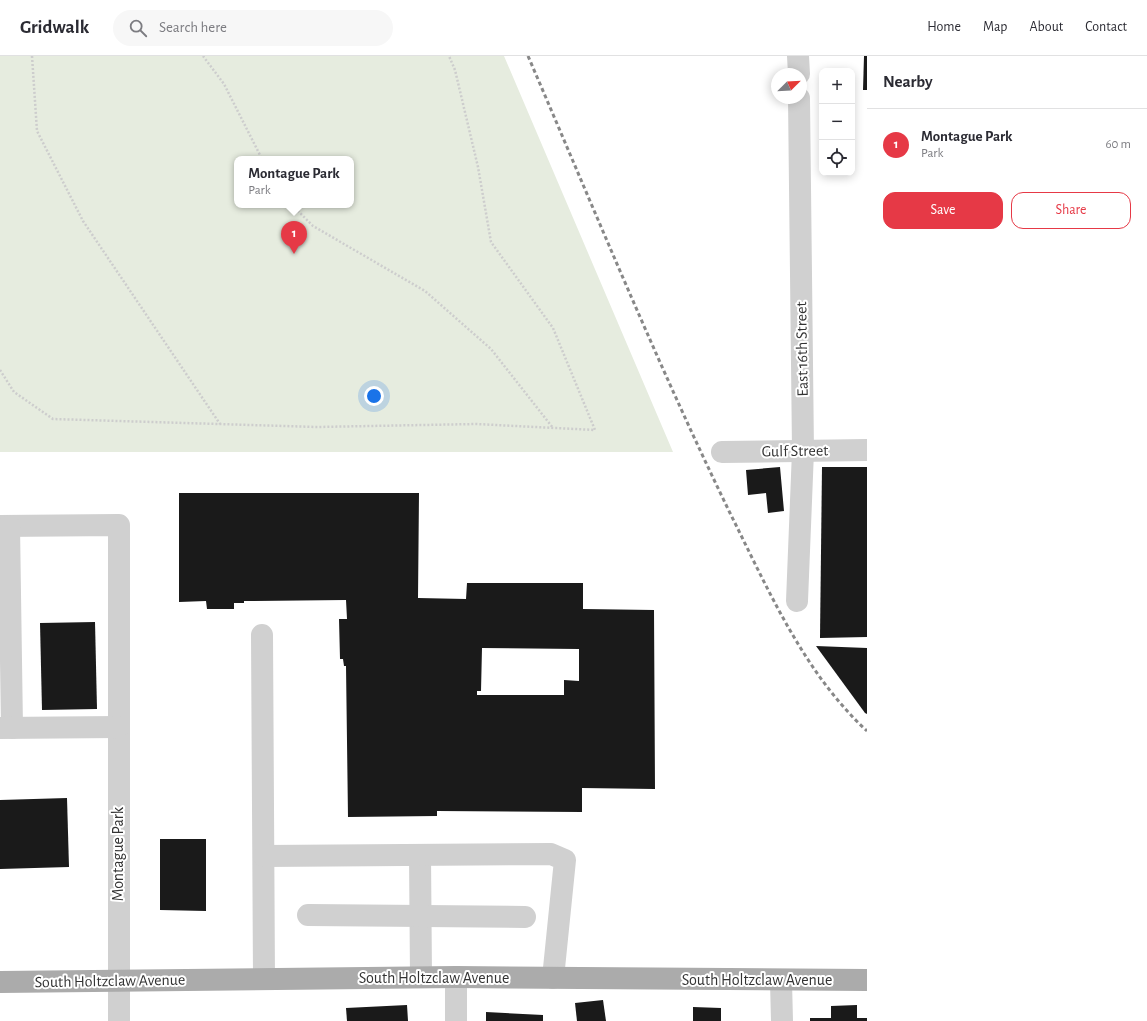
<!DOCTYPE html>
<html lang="en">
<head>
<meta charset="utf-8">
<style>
  :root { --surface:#fff; --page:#f7f7f7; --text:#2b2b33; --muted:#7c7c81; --line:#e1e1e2; --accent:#e63946 }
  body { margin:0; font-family:"Alegreya Sans",sans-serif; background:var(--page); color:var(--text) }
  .controls { position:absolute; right:12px; top:12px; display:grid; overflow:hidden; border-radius:8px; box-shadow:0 2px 10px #0003 }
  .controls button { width:36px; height:36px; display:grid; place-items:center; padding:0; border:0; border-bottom:1px solid var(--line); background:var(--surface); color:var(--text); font:20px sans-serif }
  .compass { position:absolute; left:771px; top:12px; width:36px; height:36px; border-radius:50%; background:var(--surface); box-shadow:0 2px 10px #0003; rotate:66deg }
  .you { position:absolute; left:374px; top:340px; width:14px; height:14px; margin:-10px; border:3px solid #fff; border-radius:50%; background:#1a73e8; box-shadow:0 0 0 6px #1a73e833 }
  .badge { display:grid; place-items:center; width:26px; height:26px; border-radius:50%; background:var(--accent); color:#fff; font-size:13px; font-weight:700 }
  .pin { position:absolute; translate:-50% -33px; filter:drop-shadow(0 1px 2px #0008) }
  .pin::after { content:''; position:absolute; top:21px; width:14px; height:12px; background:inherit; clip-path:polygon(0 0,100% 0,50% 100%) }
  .popup { position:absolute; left:234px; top:100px; width:120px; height:52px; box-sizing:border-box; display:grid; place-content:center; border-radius:8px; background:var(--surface); filter:drop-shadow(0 1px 3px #0005); font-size:13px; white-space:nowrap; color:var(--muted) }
  .popup b { font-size:15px; color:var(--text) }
  .popup::after { content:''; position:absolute; left:50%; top:100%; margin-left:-8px; border:8px solid transparent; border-top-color:var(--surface) }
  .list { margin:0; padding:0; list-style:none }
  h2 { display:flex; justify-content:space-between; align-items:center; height:52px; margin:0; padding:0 16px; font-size:17px }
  h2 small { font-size:13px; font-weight:400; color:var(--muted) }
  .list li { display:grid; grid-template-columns:26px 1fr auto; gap:12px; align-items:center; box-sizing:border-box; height:72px; padding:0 16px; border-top:1px solid var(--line) }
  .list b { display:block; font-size:15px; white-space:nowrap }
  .list p { margin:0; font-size:13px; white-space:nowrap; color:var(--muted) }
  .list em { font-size:13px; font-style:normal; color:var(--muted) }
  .actions { display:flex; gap:8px; padding:12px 16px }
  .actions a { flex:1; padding:9px 0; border:1px solid var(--accent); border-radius:12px; text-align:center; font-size:14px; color:var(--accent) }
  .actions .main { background:var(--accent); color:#fff }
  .icon { flex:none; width:22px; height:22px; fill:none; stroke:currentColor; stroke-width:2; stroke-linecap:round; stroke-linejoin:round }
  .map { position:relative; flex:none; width:867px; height:965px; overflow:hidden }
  header { display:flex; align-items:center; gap:24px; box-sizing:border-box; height:56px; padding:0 20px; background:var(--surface); border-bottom:1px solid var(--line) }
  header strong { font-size:19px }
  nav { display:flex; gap:22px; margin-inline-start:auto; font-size:14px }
  .search { width:280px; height:36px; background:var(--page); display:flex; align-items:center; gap:10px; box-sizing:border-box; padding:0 14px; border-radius:22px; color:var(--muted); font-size:15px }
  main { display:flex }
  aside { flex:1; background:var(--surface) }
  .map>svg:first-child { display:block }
  .green { fill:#e6ecdf; fill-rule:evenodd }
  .building { fill:#1a1a1a; fill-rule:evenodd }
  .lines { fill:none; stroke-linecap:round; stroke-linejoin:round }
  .path { stroke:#cdcdcd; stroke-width:2.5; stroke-dasharray:2 2; stroke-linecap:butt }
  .minor { stroke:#d0d0d0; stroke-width:22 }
  .major { stroke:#ababab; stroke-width:22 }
  .rail { stroke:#888; stroke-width:3; stroke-dasharray:4 3; stroke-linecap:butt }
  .labels { text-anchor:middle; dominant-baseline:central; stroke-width:4; stroke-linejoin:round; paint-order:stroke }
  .street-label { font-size:16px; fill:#333; stroke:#fff }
</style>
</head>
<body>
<header>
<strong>Gridwalk</strong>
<div class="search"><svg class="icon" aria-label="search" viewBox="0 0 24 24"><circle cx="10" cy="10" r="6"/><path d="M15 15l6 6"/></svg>Search here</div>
<nav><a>Home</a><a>Map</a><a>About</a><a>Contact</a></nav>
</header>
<main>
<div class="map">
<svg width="867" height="965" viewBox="0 0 867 965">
  <rect width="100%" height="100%" fill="#fff"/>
  <path class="green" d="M0,0h504l169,396h-673zM237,103h114v46h-114z"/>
  <g class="building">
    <polygon points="864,0 867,0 867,34 863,34"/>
    <polygon points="780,411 784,455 768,457 766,437 748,439 746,414"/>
    <polygon points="822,411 867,411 867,581 820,582"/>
    <path d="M179,437h240l-1,105 48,1 1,-16h116v26l71,1 1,179 -73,-1v24l-145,-1v5l-89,1 -2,-151h-2l-1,-7h-3l-1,-40h8l-1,-19 -102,1v2h-10v6h-27l-1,-8 -27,1zM482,592l97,1v32l-15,-1v15h-87v-4h4z"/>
    <polygon points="95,566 97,653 42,654 40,567"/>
    <polygon points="816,590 867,592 867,658 865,657"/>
    <polygon points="67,742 69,811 0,813 0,744"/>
    <polygon points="160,783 206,783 206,855 160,854"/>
    <polygon points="603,944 606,965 577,965 575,947"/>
    <polygon points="407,949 408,965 347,965 346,952"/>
    <polygon points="857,949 857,962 867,962 867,965 810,965 810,962 831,962 831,950"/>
    <polygon points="693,951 721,952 721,965 693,965"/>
    <polygon points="486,956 543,959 543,965 486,965"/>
  </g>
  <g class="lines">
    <g class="path">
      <polyline points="32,0 37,75 83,165 220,368"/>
      <polyline points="203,0 224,28 262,103"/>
      <polyline points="292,149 313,170 425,235 491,293 553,372"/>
      <polyline points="0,314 14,336 53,363 317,371 476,368 595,374 553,272 491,186 478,111 455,14 449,0"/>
    </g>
    <g class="minor">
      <polyline points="798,0 799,18"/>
      <polyline points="722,396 867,394"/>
      <polyline points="0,470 119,469 119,965"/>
      <polyline points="9,470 12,672"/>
      <polyline points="797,545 803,395 799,42"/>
      <polyline points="262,579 264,923"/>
      <polyline points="0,672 118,671"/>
      <polyline points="420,799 421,921"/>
      <polyline points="264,800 551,798 565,804 553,922"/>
      <polyline points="308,859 525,861"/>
      <polyline points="456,921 456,965"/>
      <polyline points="781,925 782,965"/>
    </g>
    <polyline class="major" points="0,926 456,921 867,924"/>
    <path class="rail" d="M528,0c66,153 129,307 202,457 38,76 74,160 137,218"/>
  </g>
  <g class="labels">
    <g class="street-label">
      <text transform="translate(802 293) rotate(-91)">East 16th Street</text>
      <text transform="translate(795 395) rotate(-1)">Gulf Street</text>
      <text transform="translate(118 798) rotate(-90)">Montague Park</text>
      <text x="434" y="922">South Holtzclaw Avenue</text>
      <text x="757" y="924">South Holtzclaw Avenue</text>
      <text transform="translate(110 925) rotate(-1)">South Holtzclaw Avenue</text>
    </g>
  </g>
</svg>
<div class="controls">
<button>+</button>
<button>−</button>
<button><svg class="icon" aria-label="locate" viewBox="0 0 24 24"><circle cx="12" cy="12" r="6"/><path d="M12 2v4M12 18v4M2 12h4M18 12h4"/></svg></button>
</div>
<svg class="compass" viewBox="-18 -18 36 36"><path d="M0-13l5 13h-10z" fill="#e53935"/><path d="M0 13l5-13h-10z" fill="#7c7c81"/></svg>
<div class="you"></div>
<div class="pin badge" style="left:294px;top:198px">1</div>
<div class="popup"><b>Montague Park</b>Park</div>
</div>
<aside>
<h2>Nearby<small></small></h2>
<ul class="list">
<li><span class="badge">1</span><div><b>Montague Park</b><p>Park</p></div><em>60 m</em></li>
</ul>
<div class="actions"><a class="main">Save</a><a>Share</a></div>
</aside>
</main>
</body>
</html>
